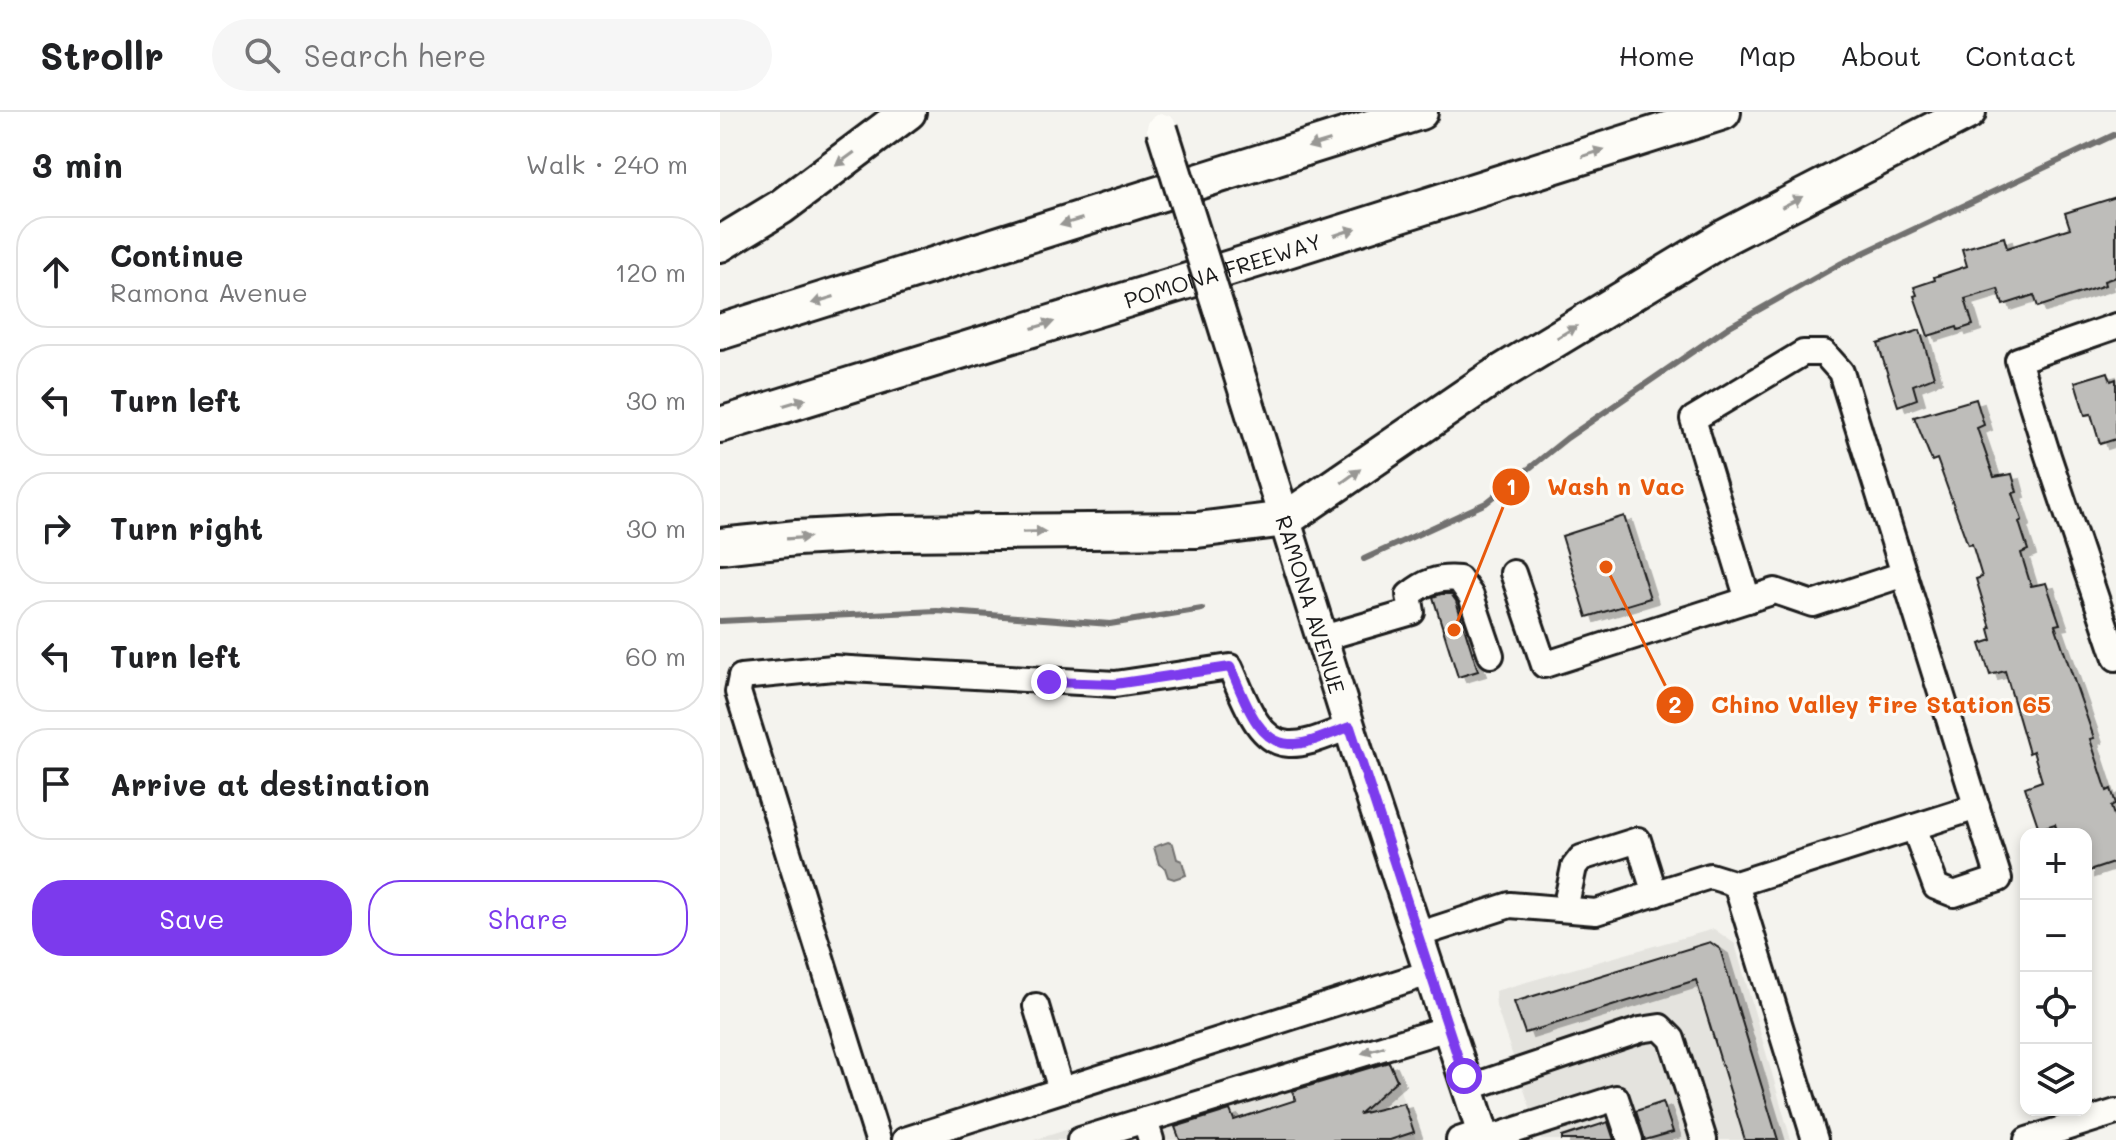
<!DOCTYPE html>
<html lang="en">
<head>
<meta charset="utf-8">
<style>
  :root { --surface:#fff; --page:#f6f6f6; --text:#202124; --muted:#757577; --line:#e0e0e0; --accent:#7c3aed }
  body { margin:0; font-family:Mali,sans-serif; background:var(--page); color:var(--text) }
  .controls { position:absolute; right:24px; bottom:24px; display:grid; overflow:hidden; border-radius:16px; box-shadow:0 4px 12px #0003 }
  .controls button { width:72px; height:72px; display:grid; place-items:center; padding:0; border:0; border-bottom:2px solid var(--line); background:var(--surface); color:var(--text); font:40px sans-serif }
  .stop { position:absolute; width:24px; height:24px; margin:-18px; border:6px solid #7c3aed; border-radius:50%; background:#fff }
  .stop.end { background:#7c3aed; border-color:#fff; box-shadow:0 2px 8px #0008 }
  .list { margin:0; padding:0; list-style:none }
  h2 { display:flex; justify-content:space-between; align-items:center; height:104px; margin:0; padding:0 32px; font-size:34px }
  h2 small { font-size:26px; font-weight:400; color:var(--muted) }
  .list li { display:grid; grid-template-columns:52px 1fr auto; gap:24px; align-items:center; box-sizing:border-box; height:112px; margin:0 16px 16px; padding:0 16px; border:2px solid var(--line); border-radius:32px }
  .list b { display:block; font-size:30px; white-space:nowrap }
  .list p { margin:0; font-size:26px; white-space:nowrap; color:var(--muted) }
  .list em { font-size:26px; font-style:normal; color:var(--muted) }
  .actions { display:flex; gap:16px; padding:24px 32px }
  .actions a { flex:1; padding:18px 0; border:2px solid var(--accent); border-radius:32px; text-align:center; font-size:28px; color:var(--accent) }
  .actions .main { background:var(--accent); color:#fff }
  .icon { flex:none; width:44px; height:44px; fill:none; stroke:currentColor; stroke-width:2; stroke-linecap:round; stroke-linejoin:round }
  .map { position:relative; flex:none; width:1396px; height:1028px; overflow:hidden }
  header { display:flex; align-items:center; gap:48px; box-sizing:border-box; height:112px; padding:0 40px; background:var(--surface); border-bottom:2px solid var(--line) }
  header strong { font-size:38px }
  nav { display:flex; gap:44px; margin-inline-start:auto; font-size:28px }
  .search { width:560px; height:72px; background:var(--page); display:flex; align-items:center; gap:20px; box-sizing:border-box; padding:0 28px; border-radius:44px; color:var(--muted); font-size:30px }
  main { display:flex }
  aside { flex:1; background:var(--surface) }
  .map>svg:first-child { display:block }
  .built { fill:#e4e3de }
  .water { fill:#abaaa6; stroke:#72716f; stroke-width:2 }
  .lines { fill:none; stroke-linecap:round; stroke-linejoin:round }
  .stream { stroke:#72716f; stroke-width:6 }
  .building { fill:#bebdba; stroke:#1c1c1c; stroke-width:2; filter:url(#shadow) }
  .minor-casing { stroke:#1c1c1c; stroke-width:30 }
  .major-casing { stroke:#1c1c1c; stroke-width:36 }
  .highway-casing { stroke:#1c1c1c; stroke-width:40 }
  .minor { stroke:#fdfcf7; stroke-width:24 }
  .major { stroke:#fdfcf7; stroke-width:30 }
  .highway { stroke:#fdfcf7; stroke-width:34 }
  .major-bridge-casing { stroke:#1c1c1c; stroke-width:36; stroke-linecap:butt }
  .major-bridge { stroke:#fdfcf7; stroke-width:30 }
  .oneway { fill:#989794 }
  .route { stroke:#7c3aed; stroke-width:10 }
  .labels { text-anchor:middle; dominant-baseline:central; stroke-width:6; stroke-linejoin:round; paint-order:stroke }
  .street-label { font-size:22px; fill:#1c1c1c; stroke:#fdfcf7 }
  .leader { fill:none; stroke:#e8590c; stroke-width:3 }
  .callout-dot { fill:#e8590c; stroke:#fdfcf7; stroke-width:3 }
  .mark-label { font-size:24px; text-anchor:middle; font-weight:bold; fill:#fff }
  .callout-label { font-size:24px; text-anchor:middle; font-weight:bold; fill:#e8590c; stroke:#fdfcf7; stroke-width:6; stroke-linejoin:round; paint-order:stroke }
</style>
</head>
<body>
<header>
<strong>Strollr</strong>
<div class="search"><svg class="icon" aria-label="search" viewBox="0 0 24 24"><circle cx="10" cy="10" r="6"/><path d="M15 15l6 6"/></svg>Search here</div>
<nav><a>Home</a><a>Map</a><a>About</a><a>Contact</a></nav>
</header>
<main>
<aside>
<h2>3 min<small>Walk · 240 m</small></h2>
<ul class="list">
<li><svg class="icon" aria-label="ahead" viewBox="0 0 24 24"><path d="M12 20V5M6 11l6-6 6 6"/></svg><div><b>Continue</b><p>Ramona Avenue</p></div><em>120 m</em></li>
<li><svg class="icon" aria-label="left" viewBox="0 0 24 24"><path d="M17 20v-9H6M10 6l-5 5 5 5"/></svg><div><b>Turn left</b></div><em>30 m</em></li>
<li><svg class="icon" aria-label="right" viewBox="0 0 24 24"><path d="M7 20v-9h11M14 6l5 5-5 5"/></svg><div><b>Turn right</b></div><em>30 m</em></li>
<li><svg class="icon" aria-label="left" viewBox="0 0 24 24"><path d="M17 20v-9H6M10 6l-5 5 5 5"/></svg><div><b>Turn left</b></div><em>60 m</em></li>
<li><svg class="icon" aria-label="arrive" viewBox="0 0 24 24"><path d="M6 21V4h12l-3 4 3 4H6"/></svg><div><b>Arrive at destination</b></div></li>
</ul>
<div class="actions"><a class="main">Save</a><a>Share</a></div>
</aside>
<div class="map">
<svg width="1396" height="1028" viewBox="0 0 1396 1028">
  <defs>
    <filter id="shadow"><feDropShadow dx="8" dy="5" stdDeviation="0" flood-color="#0004"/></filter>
  </defs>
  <rect width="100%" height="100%" fill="#f4f3ee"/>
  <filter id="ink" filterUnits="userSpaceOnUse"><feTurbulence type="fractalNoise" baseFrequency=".0125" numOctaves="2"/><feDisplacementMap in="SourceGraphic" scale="16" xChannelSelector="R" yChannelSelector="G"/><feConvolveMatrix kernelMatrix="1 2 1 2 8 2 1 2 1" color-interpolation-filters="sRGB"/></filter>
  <g filter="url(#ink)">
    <g class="built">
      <polygon points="994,817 1015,832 1071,1028 821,1028 776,894 775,879"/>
      <polygon points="651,923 663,925 696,1028 314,1028"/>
    </g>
    <polygon class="water" points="448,730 453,732 457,747 462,749 466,763 454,767 448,765 445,756 439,752 434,735"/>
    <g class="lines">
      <g class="stream">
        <polyline points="644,447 766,391 847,326 1010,214 1120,152 1396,22"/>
        <polyline points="0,509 217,499 390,512 482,497"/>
      </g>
    </g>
    <g class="building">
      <polygon points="1396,85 1396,165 1384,169 1385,173 1318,195 1314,183 1283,193 1278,177 1245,187 1253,213 1238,218 1237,215 1208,224 1194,184 1197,183 1194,175 1215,168 1214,165 1247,154 1242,137 1284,125 1287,136 1350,116 1345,101"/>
      <polygon points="1200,218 1214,265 1193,273 1197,287 1178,294 1158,232"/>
      <polygon points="1388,260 1391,269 1396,267 1396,327 1380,332 1371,302 1365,303 1355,270"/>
      <polygon points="1256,287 1264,313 1257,316 1274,365 1292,362 1297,380 1293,381 1302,408 1299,410 1308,438 1301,441 1311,474 1326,471 1340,512 1335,513 1374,626 1370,627 1387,679 1391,677 1396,692 1391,695 1396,709 1396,750 1366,760 1366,722 1338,722 1335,712 1319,717 1305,675 1322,669 1313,639 1309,641 1285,559 1270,563 1260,532 1272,528 1269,517 1271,516 1256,467 1262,465 1252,432 1248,433 1217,347 1212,349 1194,305"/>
      <polygon points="904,404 930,486 867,505 842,424"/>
      <polygon points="721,482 731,482 736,489 758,559 738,565 713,485"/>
      <polygon points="990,830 1000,837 1058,1028 1025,1028 976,868 805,921 794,890"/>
      <polygon points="669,950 677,968 639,1002 684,991 694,1020 670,1028 460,1028 455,1015 510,998 514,1008 576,988 572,979"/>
      <polygon points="943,990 953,1020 925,1028 916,999"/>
      <polygon points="888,1010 894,1028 842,1028 842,1025"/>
    </g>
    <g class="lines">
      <g class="minor-casing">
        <g id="minor">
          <polyline points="1396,214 1298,248 1328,344 1396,546"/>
          <polyline points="793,461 824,553 1055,479 1093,492 1184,462"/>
          <polyline points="1028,488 973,307 1083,241 1104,241 1121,260 1279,767 1234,782 1216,775 1194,715"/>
          <path d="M603,526l89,-26 -3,-17c16,-13 29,-18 50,-16l12,17 20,59"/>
          <polyline points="1016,772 1095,1028"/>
          <polyline points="845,797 854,755 861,746 918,728 935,782"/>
          <polyline points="697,823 790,793 876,800 990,764 1016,772 1257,695"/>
          <polyline points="316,894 341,978"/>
          <polyline points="748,976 920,918 940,915 952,927 984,1028"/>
          <polyline points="425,1008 728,916"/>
          <path d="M158,1028l-140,-448 3,-15 92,-9 282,16 115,-17c12,25 26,76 59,77 20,1 42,-11 61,-17"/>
          <polyline points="185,1028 709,861"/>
          <polyline points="360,1028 425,1008 431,1028"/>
          <polyline points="739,1028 763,1020"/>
          <polyline points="765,1028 896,986 910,1028"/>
          <polyline points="1307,1028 1396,1000"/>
        </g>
      </g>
      <g class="major-casing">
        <g id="major">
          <path id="s1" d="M507,223l140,448 118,357"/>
        </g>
      </g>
      <g class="highway-casing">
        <g id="highway">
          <polyline points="0,132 61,95 188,0"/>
          <polyline points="0,220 700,0"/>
          <path id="s2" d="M0,313l539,-166 464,-147"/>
          <polyline points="0,434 77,426 171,421 477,418 566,407 772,266 1005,125 1248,0"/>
        </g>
      </g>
      <use href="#minor" class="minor"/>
      <use href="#major" class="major"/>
      <use href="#highway" class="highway"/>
      <g class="major-bridge-casing">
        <polyline id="major-bridge" points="442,17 507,223"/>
      </g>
      <use href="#major-bridge" class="major-bridge"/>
    </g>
    <defs><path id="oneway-solid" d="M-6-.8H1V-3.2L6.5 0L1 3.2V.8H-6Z" transform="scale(2)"/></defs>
    <g class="oneway">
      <use href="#oneway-solid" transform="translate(599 32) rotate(163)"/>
      <use href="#oneway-solid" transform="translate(873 41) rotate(-18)"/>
      <use href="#oneway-solid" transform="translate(125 47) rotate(144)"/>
      <use href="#oneway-solid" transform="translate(1072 90) rotate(-27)"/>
      <use href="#oneway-solid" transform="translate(351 110) rotate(163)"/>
      <use href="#oneway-solid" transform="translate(625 120) rotate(-18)"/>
      <use href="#oneway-solid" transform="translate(103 188) rotate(163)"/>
      <use href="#oneway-solid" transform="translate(323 213) rotate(-17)"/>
      <use href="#oneway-solid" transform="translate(847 220) rotate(-31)"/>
      <use href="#oneway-solid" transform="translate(75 290) rotate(-17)"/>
      <use href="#oneway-solid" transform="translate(631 364) rotate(-36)"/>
      <use href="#oneway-solid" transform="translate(314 420) rotate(-1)"/>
      <use href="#oneway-solid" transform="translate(78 426) rotate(-4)"/>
      <use href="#oneway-solid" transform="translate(653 938) rotate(163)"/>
    </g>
  </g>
  <g class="lines" filter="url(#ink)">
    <path class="route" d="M329,570l66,2 115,-17c12,25 26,76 59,77 20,1 42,-11 61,-17l114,349"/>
  </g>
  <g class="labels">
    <g class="street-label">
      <text stroke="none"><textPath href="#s2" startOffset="526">POMONA FREEWAY</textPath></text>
      <text stroke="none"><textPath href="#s1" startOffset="282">RAMONA AVENUE</textPath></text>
    </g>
  </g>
  <path class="leader" d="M734 518L791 375M886 455L955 593"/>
  <g class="callout-dot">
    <circle cx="734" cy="518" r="8"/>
    <circle cx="886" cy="455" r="8"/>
    <circle cx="791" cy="375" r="20"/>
    <circle cx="955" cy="593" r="20"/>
  </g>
  <g class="mark-label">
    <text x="791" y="383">1</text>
    <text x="955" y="601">2</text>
  </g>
  <g class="callout-label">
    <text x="896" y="383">Wash n Vac</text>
    <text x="1161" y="601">Chino Valley Fire Station 65</text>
  </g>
</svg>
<div class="controls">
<button>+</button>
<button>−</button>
<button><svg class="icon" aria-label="locate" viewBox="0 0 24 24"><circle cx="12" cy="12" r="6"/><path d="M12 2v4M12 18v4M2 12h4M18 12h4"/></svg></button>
<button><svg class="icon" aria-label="layers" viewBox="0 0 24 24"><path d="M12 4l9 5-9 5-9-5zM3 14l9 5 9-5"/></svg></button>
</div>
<div class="stop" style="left:744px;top:964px"></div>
<div class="stop end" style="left:329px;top:570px"></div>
</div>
</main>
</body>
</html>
